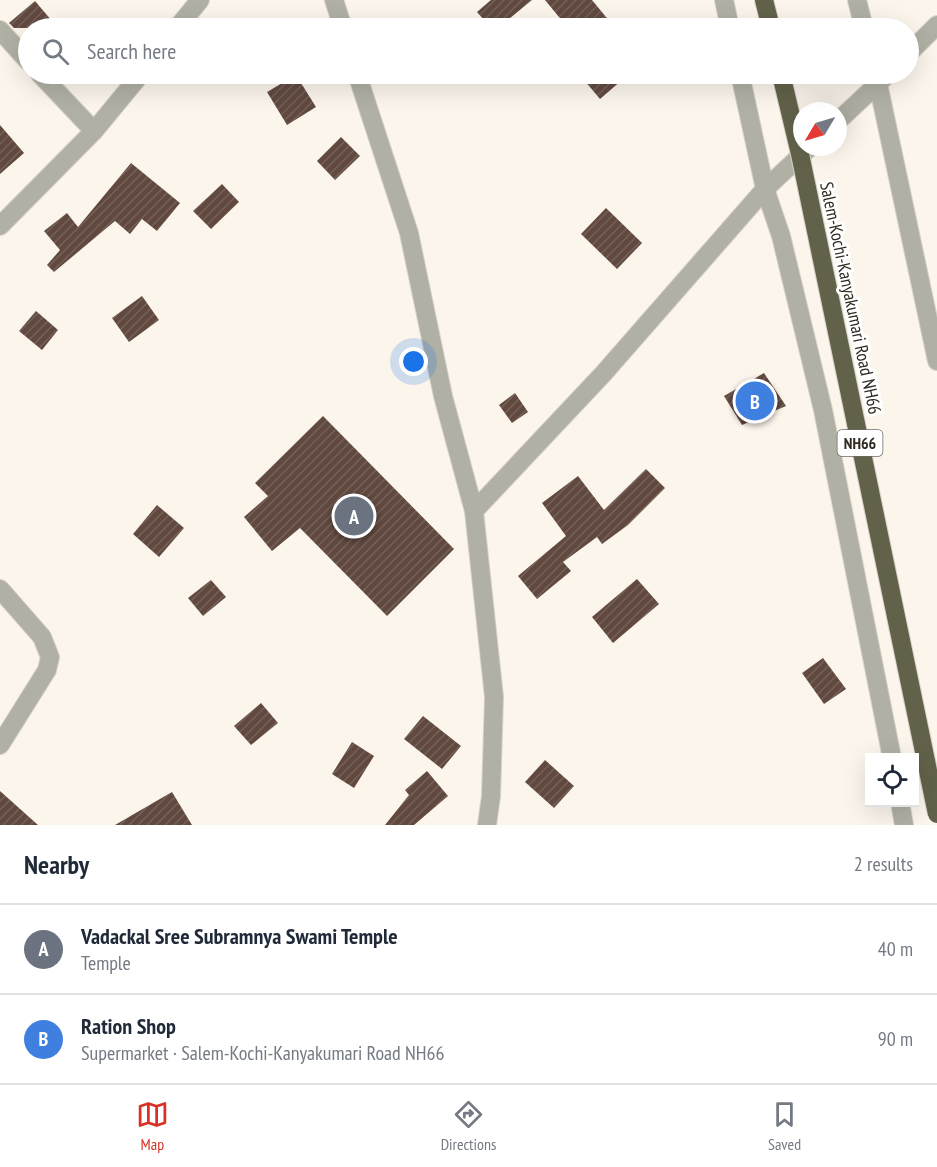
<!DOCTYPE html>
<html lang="en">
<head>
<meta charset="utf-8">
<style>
  :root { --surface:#fff; --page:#f6f6f7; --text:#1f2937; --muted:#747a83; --line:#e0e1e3; --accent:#d93025 }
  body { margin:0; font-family:"PT Sans Narrow",sans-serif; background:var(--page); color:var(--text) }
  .controls { position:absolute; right:18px; bottom:18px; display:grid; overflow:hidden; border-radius:0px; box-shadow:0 6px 24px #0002 }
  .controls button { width:54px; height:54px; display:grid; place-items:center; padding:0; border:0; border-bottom:2px solid var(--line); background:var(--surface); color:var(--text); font:30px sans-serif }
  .compass { position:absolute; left:793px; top:102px; width:54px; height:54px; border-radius:50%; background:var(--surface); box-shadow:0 6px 24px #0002; rotate:232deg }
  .you { position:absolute; left:414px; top:362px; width:21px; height:21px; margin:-15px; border:4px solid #fff; border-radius:50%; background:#1a73e8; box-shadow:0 0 0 9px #1a73e833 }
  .badge { display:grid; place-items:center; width:39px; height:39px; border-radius:50%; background:var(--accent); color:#fff; font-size:20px; font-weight:700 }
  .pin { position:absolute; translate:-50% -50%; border:3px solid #fff; box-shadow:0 2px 6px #0006 }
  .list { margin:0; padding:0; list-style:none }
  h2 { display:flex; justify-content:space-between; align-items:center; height:78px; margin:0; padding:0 24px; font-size:26px }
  h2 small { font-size:20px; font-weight:400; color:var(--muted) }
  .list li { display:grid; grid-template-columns:39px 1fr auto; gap:18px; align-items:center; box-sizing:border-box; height:90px; padding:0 24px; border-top:2px solid var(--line) }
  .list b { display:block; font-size:22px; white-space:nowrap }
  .list p { margin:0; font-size:20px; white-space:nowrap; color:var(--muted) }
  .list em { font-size:20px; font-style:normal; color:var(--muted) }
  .icon { flex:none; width:33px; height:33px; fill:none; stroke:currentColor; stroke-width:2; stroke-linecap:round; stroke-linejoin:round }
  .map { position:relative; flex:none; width:937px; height:825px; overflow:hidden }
  .search { position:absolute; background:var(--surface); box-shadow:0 6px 24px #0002; left:18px; right:18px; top:18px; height:66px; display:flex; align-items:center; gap:15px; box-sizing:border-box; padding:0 21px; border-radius:33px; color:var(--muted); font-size:22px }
  .sheet { height:258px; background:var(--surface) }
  nav { display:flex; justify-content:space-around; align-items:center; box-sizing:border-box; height:84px; border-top:2px solid var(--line); background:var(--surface); font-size:16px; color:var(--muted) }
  nav a { display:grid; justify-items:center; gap:3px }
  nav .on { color:var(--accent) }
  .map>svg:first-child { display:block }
  .building { fill:url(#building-hatch) }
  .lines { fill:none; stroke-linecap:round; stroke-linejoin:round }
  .minor-casing { stroke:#d7d0c7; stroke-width:20 }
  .highway-casing { stroke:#d7d0c7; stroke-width:20 }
  .minor { stroke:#b0b0a4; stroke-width:18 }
  .highway { stroke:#626149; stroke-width:18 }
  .highway-bridge-casing { stroke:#d7d0c7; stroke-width:20; stroke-linecap:butt }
  .highway-bridge { stroke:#626149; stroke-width:18 }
  .labels { text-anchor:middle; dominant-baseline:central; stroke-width:6; stroke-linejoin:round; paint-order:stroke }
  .shield { fill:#fff; stroke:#6d6963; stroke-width:1.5 }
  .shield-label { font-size:16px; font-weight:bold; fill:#2f2920 }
  .street-label { font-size:18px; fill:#2f2920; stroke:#fff }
</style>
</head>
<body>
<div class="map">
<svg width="937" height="825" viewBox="0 0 937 825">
  <defs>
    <pattern id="building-hatch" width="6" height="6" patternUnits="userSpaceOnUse" patternTransform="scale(1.5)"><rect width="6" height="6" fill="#614940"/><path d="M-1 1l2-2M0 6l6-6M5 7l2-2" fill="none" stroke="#746159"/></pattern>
  </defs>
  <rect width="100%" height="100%" fill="#fcf5ec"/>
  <g class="building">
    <polygon points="491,0 532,0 498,28 491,28 477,12"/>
    <polygon points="545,0 592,0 615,28 568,28"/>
    <polygon points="35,1 58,28 14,28 9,23"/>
    <polygon points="579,74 629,74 600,99"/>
    <polygon points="296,75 316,107 287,125 267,92"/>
    <polygon points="0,125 24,153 0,174"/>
    <polygon points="341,137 360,156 335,180 317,161"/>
    <polygon points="131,163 180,203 157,231 142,219 130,234 115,221 54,272 47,265 60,250 44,231 67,213 78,227"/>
    <polygon points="222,184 239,202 211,229 193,211"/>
    <polygon points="606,208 642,243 617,269 581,234"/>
    <polygon points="142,296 159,320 129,342 112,318"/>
    <polygon points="36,311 58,330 42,350 19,331"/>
    <polygon points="764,373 786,406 742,425 724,396"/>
    <polygon points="515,393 528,412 512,423 499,405"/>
    <polygon points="323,416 454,549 387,616 300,528 272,551 244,517 268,496 255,483"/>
    <polygon points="646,469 665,488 628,525 602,544 597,537 563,562 571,571 537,599 518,576 566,536 542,503 578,476 604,510"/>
    <polygon points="157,505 184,528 159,557 133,534"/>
    <polygon points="637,579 659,604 613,643 592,617"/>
    <polygon points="211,580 226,597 203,616 188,598"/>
    <polygon points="823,658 846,689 824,704 802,673"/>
    <polygon points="261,703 278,723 251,745 234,726"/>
    <polygon points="423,716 461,746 442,769 404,739"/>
    <polygon points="352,742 374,756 354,788 332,774"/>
    <polygon points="545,760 574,786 554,808 525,782"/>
    <polygon points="427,771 448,796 414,825 385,825 409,795 405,790"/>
    <polygon points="0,791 38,825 0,825"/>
    <polygon points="172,792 192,825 115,825"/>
  </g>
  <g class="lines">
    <g class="minor-casing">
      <g id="minor">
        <polyline points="334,0 343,28"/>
        <polyline points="724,0 730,28"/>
        <polyline points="857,0 864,28"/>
        <polyline points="177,28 200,0"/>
        <polyline points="0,30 28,61"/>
        <polyline points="908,54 937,25"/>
        <polyline points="40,74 94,131"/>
        <polyline points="357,74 409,233 443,396 474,511 494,697 491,796 487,825"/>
        <polyline points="740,74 765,189 781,236 823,410 892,758"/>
        <polyline points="876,74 937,361"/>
        <polyline points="838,121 885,77"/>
        <polyline points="0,226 94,131 141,74"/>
        <polyline points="474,511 603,374 765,189 810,147"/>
        <polyline points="0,589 42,637 50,657 47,670 0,745"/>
        <polyline points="900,802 904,825"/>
      </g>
    </g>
    <g class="highway-casing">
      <polyline id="highway" points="764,0 771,28"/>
    </g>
    <use href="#minor" class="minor"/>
    <use href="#highway" class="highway"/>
    <g class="highway-bridge-casing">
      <polyline id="highway-bridge" points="781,74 800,154 937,814"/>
    </g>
    <use href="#highway-bridge" class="highway-bridge"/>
  </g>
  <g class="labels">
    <rect class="shield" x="837.5" y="430" width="45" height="26" rx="4.5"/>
    <g class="shield-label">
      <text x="860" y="443">NH66</text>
    </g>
    <g class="street-label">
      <text transform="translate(851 298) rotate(78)">Salem-Kochi-Kanyakumari Road NH66</text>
    </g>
  </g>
</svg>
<div class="controls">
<button><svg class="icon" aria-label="locate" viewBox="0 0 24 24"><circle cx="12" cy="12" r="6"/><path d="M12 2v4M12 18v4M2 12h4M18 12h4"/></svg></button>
</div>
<svg class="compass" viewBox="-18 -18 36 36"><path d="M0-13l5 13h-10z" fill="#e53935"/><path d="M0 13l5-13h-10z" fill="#747a83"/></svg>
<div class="you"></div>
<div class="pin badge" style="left:354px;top:516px;background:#6b7280">A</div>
<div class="pin badge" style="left:755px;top:401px;background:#3f7fe0">B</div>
<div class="search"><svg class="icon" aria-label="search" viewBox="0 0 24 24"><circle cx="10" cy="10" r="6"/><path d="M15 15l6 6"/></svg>Search here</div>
</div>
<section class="sheet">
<h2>Nearby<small>2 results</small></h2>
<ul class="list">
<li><span class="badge" style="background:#6b7280">A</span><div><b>Vadackal Sree Subramnya Swami Temple</b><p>Temple</p></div><em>40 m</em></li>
<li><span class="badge" style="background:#3f7fe0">B</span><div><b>Ration Shop</b><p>Supermarket · Salem-Kochi-Kanyakumari Road NH66</p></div><em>90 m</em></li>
</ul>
</section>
<nav>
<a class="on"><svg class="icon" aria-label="map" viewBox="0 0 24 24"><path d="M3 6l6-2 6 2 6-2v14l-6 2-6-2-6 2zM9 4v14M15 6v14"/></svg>Map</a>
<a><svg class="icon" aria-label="directions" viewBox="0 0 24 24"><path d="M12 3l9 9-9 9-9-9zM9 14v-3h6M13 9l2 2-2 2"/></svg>Directions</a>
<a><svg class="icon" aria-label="saved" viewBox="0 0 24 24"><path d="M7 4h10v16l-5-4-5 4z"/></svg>Saved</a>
</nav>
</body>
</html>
